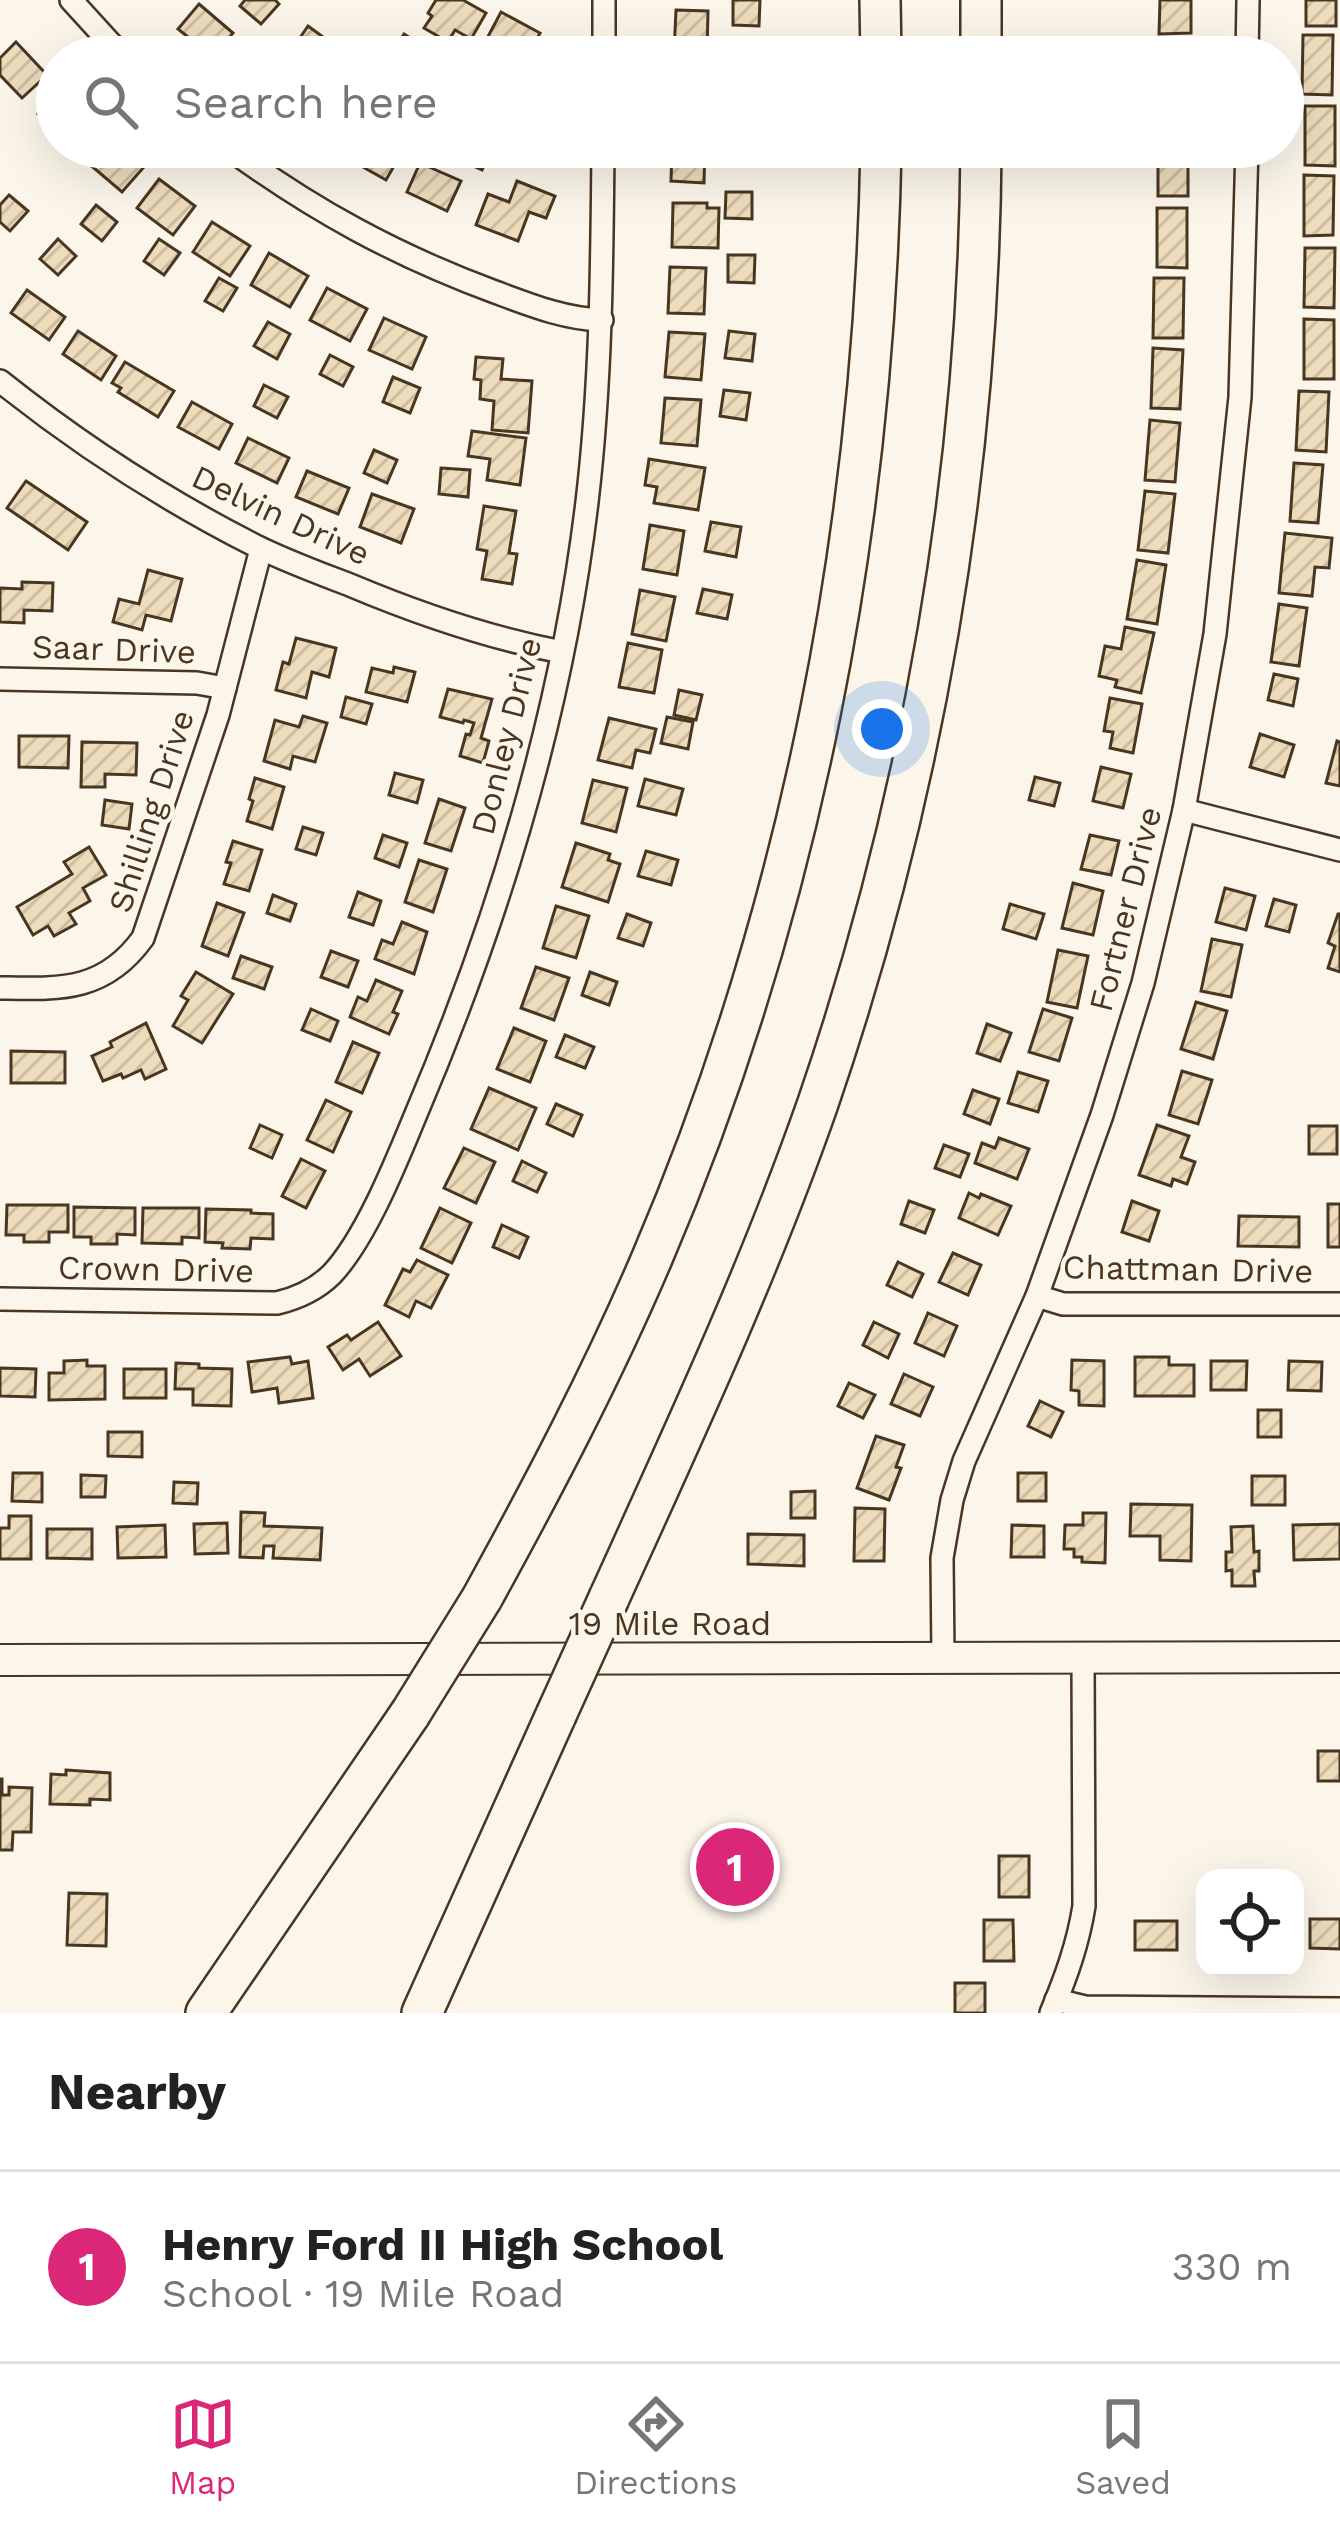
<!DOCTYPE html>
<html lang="en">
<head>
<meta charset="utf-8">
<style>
  :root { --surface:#fff; --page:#f6f6f6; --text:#222; --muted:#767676; --line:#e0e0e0; --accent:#db2777 }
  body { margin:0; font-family:"Work Sans",sans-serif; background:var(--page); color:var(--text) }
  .controls { position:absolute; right:36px; bottom:36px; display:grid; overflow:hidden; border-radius:24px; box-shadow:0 12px 48px #0002 }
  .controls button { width:108px; height:108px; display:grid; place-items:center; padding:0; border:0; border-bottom:3px solid var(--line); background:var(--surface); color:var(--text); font:60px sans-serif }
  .you { position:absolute; left:882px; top:729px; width:42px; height:42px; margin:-30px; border:9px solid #fff; border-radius:50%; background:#1a73e8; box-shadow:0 0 0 18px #1a73e833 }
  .badge { display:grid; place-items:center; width:78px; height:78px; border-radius:50%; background:var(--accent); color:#fff; font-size:39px; font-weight:700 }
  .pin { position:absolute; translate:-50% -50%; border:6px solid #fff; box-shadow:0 3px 12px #0006 }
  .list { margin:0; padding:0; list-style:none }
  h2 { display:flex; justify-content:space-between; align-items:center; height:156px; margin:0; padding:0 48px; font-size:51px }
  h2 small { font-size:39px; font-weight:400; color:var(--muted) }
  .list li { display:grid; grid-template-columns:78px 1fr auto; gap:36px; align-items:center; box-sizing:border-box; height:192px; padding:0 48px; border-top:3px solid var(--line) }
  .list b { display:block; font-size:45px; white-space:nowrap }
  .list p { margin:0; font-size:39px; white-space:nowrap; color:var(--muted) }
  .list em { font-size:39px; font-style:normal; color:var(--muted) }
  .icon { flex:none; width:66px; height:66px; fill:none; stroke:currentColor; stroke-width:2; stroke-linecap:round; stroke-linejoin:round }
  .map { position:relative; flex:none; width:1340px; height:2013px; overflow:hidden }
  .search { position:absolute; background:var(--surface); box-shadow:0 12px 48px #0002; left:36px; right:36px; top:36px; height:132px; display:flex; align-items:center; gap:30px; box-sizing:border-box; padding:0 42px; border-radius:66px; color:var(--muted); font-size:45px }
  .sheet { height:348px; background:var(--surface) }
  nav { display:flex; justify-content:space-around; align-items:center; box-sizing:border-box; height:168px; border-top:3px solid var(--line); background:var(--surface); font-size:33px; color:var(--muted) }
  nav a { display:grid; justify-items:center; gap:6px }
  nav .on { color:var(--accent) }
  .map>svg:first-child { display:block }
  .building { fill:url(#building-hatch); stroke:#4a3520; stroke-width:3 }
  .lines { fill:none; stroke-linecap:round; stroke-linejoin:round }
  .street-casing { stroke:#4a3520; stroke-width:26 }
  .secondary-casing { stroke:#4a3520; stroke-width:34 }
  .highway-casing { stroke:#4a3520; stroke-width:44 }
  .street { stroke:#fbf6e9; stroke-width:21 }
  .secondary { stroke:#fbf6e9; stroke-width:30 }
  .highway { stroke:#fbf6e9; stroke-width:39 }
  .highway-bridge-casing { stroke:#4a3520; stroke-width:44; stroke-linecap:butt }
  .highway-bridge { stroke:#fbf6e9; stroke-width:39 }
  .labels { text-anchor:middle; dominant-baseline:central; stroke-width:9; stroke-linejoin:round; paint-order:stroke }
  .street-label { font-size:33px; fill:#4a3520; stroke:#fbf6e9 }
</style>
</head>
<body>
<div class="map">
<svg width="1340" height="2013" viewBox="0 0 1340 2013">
  <defs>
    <pattern id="building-hatch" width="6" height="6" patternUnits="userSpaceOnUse" patternTransform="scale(3)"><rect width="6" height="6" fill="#ecdcbc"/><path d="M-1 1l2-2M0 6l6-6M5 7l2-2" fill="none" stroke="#ccbda1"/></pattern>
  </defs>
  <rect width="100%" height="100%" fill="#fbf6e9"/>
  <g class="building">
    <polygon points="245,0 275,0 279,4 261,24 240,6"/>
    <polygon points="436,0 463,0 486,13 471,39 455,30 448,42 424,28 432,16 428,13"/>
    <polygon points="733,0 760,0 759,26 733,25"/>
    <polygon points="1160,0 1191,0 1191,33 1159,34"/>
    <rect x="1306" y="0" width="30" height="26"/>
    <polygon points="199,4 233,33 213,57 178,29"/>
    <polygon points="676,10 708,11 707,55 674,54"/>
    <polygon points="501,12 540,33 528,56 530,57 509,57 484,44"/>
    <polygon points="308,26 330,42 320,57 306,57 293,48"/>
    <polygon points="404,34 424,47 417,57 391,55"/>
    <polygon points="1303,35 1333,35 1332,95 1302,94"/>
    <polygon points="16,42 47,75 22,98 0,75 0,58"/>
    <polygon points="57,95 57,133 38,114"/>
    <polygon points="1305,106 1335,106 1335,166 1305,165"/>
    <polygon points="101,147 121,147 144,167 122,192 88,163"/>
    <polygon points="354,147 394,147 402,152 386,180 347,158"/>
    <polygon points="467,147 492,147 482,170 461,160"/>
    <polygon points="672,147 705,147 704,183 671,181"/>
    <rect x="1158" y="147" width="30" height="49"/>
    <polygon points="420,163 461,181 447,211 407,192"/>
    <polygon points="1304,175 1334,176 1333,235 1304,236"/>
    <polygon points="159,179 195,206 173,235 137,208"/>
    <polygon points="517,181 555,196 546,218 529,212 518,241 476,225 488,194 509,202"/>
    <polygon points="726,192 752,192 752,219 725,218"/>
    <polygon points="9,195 28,211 10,231 0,222 0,205"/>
    <polygon points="673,203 707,203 707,208 719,208 718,248 672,247"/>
    <polygon points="96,205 117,222 102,241 81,224"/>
    <polygon points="1157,208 1187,208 1187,268 1157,267"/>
    <polygon points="212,222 250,246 230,276 193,252"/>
    <polygon points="58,239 76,256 58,275 40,259"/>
    <polygon points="159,239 180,253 164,275 144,261"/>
    <polygon points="1305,248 1335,248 1334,308 1304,307"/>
    <polygon points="269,253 308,276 290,307 251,285"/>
    <polygon points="728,255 755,255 754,283 728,282"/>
    <polygon points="670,267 706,268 704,314 668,313"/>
    <polygon points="219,278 237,288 223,311 205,301"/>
    <polygon points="1154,278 1184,278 1183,338 1153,338"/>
    <polygon points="327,288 367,309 350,341 310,320"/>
    <polygon points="27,290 65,317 49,340 11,313"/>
    <polygon points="384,318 426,337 412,369 369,350"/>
    <polygon points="1304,319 1334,320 1334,379 1304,379"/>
    <polygon points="268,322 290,334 277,359 254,346"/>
    <polygon points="78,331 116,356 101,380 63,354"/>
    <polygon points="729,331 755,334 752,361 725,358"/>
    <polygon points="669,332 705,334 701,380 665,377"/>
    <polygon points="1153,348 1183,350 1180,409 1151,408"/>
    <polygon points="330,355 353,367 343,386 320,374"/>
    <polygon points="476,357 503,359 501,379 532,381 528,433 492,430 494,401 480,399 481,380 474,379"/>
    <polygon points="125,362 174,391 158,417 118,392 121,388 112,383"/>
    <polygon points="393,377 420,388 410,413 383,402"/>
    <polygon points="264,385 288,397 277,418 254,406"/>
    <polygon points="724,390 750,393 746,420 720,416"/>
    <polygon points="1299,391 1329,392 1326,452 1296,450"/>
    <polygon points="665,398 701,400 697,446 661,443"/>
    <polygon points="192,402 232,424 219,449 178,427"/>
    <polygon points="1150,420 1180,423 1175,482 1145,480"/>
    <polygon points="472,431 526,438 520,485 487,480 490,459 468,456"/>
    <polygon points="248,438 289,458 277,483 236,463"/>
    <polygon points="374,450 397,460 387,483 364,473"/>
    <polygon points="649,459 705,468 698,510 654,503 657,487 645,485"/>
    <polygon points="1294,463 1323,465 1318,523 1290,521"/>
    <polygon points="441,468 470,470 468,497 439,494"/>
    <polygon points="307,471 349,488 338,514 296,497"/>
    <polygon points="26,481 87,522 68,550 7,508"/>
    <polygon points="1145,491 1175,494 1168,553 1138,550"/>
    <polygon points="372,494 414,509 401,543 360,527"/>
    <polygon points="484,506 516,511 509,553 517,554 512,584 482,579 487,551 477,549"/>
    <polygon points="711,522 741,527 736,557 705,551"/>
    <polygon points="650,525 684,531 677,575 643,569"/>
    <polygon points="1285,533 1332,538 1329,568 1315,567 1312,596 1279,593"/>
    <polygon points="1137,560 1166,565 1157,624 1127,619"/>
    <polygon points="148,570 182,579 171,621 146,615 142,630 113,622 119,599 139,604"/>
    <polygon points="22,582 53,583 52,611 24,610 24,623 0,622 0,588 22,589"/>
    <polygon points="703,589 732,595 727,619 697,613"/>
    <polygon points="640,590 675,597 666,641 632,634"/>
    <polygon points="1279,604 1307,608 1299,666 1271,662"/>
    <polygon points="1125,627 1154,633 1141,693 1115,687 1117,680 1099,676 1105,646 1121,649"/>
    <polygon points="296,638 336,648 329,677 312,672 306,698 276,690 283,662 289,664"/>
    <polygon points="628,643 662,650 654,693 619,687"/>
    <polygon points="394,667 415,672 407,702 366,692 372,668 393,673"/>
    <polygon points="1274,674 1298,679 1293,706 1268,700"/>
    <polygon points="448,689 492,699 481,738 489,741 483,763 460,756 466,734 470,735 474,723 464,720 463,723 440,717"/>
    <polygon points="679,690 702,695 696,720 674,715"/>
    <polygon points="346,697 372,704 366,724 341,717"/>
    <polygon points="1110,698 1142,704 1133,753 1110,748 1113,732 1104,731"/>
    <polygon points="303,716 327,723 315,762 293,756 290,769 264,761 275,720 299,727"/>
    <polygon points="667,717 693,722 688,749 661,743"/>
    <polygon points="609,718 656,729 650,753 636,750 632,768 598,760"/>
    <polygon points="1260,734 1294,745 1284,777 1250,767"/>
    <polygon points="19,736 69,736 68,768 19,767"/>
    <polygon points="1337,741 1340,742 1340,786 1326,783"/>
    <polygon points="82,742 137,743 136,775 105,774 105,787 81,787"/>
    <polygon points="1101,767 1131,774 1123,808 1093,801"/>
    <polygon points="395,773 423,780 417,803 389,795"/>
    <polygon points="1035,777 1060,783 1054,806 1029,800"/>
    <polygon points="255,778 284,787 272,829 247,821 253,801 249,799"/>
    <polygon points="645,779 683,789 676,815 638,806"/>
    <polygon points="593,780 627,788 616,832 582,823"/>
    <polygon points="439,799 465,808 451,851 425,843"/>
    <polygon points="105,800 132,804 129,829 102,825"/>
    <polygon points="303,827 323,833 316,855 296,849"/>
    <polygon points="383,835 407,843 399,867 375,858"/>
    <polygon points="1090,835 1119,841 1111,875 1081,869"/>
    <polygon points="233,841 262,850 249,891 224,884 231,863 226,862"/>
    <polygon points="576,843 610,854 608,860 620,864 608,902 562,887"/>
    <polygon points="89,847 106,875 83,888 90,901 69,913 76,924 54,936 48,926 33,935 17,907 72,874 64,862"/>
    <polygon points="646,851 678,860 671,885 638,876"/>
    <polygon points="419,860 447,869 433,912 405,902"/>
    <polygon points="1073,883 1103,891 1093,935 1062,928"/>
    <polygon points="1225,888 1255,896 1246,930 1216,922"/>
    <polygon points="358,892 381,901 373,925 349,917"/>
    <polygon points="273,895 296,904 290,921 267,913"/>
    <polygon points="1274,899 1296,905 1289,932 1266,926"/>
    <polygon points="217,903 244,913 228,956 202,946"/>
    <polygon points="1010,904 1044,914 1036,939 1003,929"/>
    <polygon points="556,906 589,916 576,958 543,948"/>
    <polygon points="627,914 651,923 643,946 618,938"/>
    <polygon points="1338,914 1340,914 1340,972 1328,968 1335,946 1328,943"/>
    <polygon points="402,922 427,932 414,974 375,959 382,940 393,944"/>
    <polygon points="1212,939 1242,945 1231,997 1201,991"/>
    <polygon points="1058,950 1088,956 1077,1008 1047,1002"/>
    <polygon points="331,951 358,961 348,987 321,977"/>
    <polygon points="241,956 272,967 264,989 233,978"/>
    <polygon points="536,967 569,978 554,1020 521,1008"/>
    <polygon points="196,972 233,994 202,1043 173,1026 188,1000 181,996"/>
    <polygon points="590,972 617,982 609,1005 582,995"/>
    <polygon points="376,980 402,991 393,1012 398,1014 389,1034 350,1017 358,997 367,1001"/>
    <polygon points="1196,1002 1227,1011 1213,1059 1181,1049"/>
    <polygon points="311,1009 338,1021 330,1041 302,1030"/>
    <polygon points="1043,1009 1072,1018 1059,1061 1029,1052"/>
    <polygon points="146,1023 166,1069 145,1079 141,1070 123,1078 121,1074 103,1081 92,1056 112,1047 110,1042"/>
    <polygon points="987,1024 1011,1033 1000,1061 977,1053"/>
    <polygon points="514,1028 546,1041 530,1082 497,1069"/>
    <polygon points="565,1035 594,1047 585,1068 556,1057"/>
    <polygon points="353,1042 379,1053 362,1093 336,1082"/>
    <polygon points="11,1051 65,1052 65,1083 11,1083"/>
    <polygon points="1182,1071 1212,1080 1198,1124 1169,1115"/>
    <polygon points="1018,1072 1048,1081 1038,1112 1008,1103"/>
    <polygon points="489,1088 536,1108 518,1150 471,1129"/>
    <polygon points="973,1090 999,1099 990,1124 964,1114"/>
    <polygon points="326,1100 351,1112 333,1152 307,1140"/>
    <polygon points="556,1104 582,1115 573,1136 547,1124"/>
    <polygon points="260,1125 282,1135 272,1158 250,1148"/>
    <polygon points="1157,1125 1189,1136 1181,1157 1195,1162 1187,1184 1173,1179 1171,1186 1139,1175"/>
    <rect x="1309" y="1126" width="28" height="28"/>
    <polygon points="999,1138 1029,1149 1017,1179 975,1163 982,1143 995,1148"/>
    <polygon points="944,1145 969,1154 960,1177 935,1168"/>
    <polygon points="464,1148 495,1162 476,1203 444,1188"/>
    <polygon points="301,1159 325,1171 306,1208 282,1196"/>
    <polygon points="522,1161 546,1173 537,1192 513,1181"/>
    <polygon points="969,1193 979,1198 981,1194 1011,1206 998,1235 959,1218"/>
    <polygon points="909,1201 934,1210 925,1233 901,1224"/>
    <polygon points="1132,1201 1159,1211 1149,1241 1122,1232"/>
    <rect x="1328" y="1204" width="12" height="43"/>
    <polygon points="7,1205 68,1205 68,1232 49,1232 49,1242 24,1242 24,1235 6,1235"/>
    <polygon points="74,1207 135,1208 135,1235 117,1234 117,1244 91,1244 91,1237 74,1237"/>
    <polygon points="143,1208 199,1208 199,1238 182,1237 182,1244 142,1243"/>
    <polygon points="440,1208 471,1223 452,1263 421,1248"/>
    <polygon points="206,1209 251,1210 251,1213 273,1214 273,1239 251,1238 250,1249 222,1248 223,1243 205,1242"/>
    <polygon points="1239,1216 1299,1217 1299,1247 1238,1246"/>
    <polygon points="502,1225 528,1237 519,1258 493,1247"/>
    <polygon points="953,1253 981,1265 968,1295 939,1282"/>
    <polygon points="417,1260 448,1275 431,1308 416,1301 409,1317 385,1305 403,1269 410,1272"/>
    <polygon points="898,1262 923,1274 912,1297 887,1285"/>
    <polygon points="928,1313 957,1326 944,1356 915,1343"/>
    <polygon points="378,1322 401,1356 370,1376 359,1359 343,1370 328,1347 347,1335 351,1340"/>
    <polygon points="874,1322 899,1334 888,1358 863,1345"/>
    <polygon points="290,1357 292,1364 308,1361 313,1398 279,1403 277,1388 252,1392 248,1362"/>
    <polygon points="1135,1357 1169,1357 1169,1365 1194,1365 1194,1396 1135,1396"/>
    <polygon points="87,1360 87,1366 105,1366 105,1399 49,1400 49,1373 64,1373 64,1361"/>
    <polygon points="1072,1360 1104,1361 1104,1406 1079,1405 1079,1391 1071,1390"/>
    <polygon points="1211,1361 1247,1361 1246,1390 1211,1390"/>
    <polygon points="1289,1361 1322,1362 1321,1391 1288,1390"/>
    <polygon points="176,1363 199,1364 199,1368 232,1369 231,1406 193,1405 193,1389 175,1389"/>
    <polygon points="0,1368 36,1369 35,1397 0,1396"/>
    <rect x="124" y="1369" width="42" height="29"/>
    <polygon points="904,1374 933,1387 920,1416 891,1404"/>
    <polygon points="849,1383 875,1395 863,1418 838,1406"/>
    <polygon points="1040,1401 1063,1412 1051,1437 1028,1426"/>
    <rect x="1258" y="1410" width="23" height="27"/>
    <polygon points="108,1432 142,1432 142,1457 108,1456"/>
    <polygon points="876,1436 904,1445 896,1467 901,1468 889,1500 857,1488"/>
    <polygon points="13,1473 42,1473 42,1502 12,1501"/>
    <rect x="1018" y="1473" width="28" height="28"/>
    <polygon points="81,1475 106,1476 105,1497 81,1497"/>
    <rect x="1252" y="1476" width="33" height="29"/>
    <polygon points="174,1482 198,1483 197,1504 173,1503"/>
    <polygon points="815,1491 815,1518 791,1518 791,1492"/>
    <polygon points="1131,1504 1192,1505 1191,1561 1160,1560 1160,1536 1130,1536"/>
    <polygon points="855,1508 885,1509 884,1561 854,1561"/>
    <polygon points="241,1512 265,1513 264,1526 322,1528 320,1560 273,1558 274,1546 264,1546 263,1558 240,1557"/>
    <polygon points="1083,1513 1106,1513 1105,1563 1082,1562 1082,1557 1074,1557 1074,1549 1064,1549 1065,1525 1083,1525"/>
    <polygon points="9,1516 31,1516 31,1559 0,1559 0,1528 9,1528"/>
    <polygon points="227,1523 228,1553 195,1554 194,1524"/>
    <polygon points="1340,1524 1340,1559 1294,1560 1293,1525"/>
    <polygon points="165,1525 166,1557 118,1558 117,1527"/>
    <polygon points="1012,1525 1044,1526 1044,1557 1011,1557"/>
    <polygon points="1253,1526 1254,1552 1259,1551 1259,1571 1254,1571 1255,1586 1232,1586 1232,1570 1226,1571 1226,1552 1232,1552 1231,1527"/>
    <polygon points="47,1529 92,1529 92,1559 47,1558"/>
    <polygon points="748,1534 804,1535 804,1566 748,1564"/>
    <rect x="1318" y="1751" width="22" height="30"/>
    <polygon points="66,1770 110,1773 110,1800 90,1799 90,1805 50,1804 51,1774 66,1775"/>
    <polygon points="0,1779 2,1779 2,1795 9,1795 9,1787 32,1788 31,1832 13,1832 12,1850 0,1850"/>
    <rect x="999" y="1856" width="30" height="41"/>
    <polygon points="69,1893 107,1894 106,1946 67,1945"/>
    <polygon points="1310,1919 1340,1919 1340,1949 1310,1948"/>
    <polygon points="984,1920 1013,1920 1014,1961 984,1961"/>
    <rect x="1135" y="1921" width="42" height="29"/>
    <rect x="955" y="1983" width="30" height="30"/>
  </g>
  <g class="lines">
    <g class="street-casing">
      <g id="street">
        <polyline points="71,0 123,57"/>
        <polyline points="604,57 604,0"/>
        <polyline points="1247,57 1248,0"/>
        <path d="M227,147c86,63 168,108 268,145 35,13 70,27 107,28"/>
        <path d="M0,381c79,63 165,119 256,165 30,15 63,27 94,39 69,29 139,53 212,67"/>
        <polyline points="0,679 197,683 225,688"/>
        <polyline points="1184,810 1340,850"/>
        <path d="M0,988c60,1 104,4 143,-50l75,-223 43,-166"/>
        <polyline points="1037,1296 1063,1304 1340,1304"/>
        <path d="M0,1299l277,4c21,-5 39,-13 55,-29 34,-36 65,-114 84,-160 83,-195 146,-402 171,-612 14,-118 15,-237 16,-355"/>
        <polyline points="943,1658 942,1558 952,1500 964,1461 1037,1296 1102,1115 1143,983 1184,810 1215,634 1240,397 1247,147"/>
        <polyline points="1056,2000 1085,2007 1340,2009"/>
        <path d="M1051,2013c15,-36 27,-69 33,-107l-1,-249"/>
      </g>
    </g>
    <g class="secondary-casing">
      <polyline id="secondary" points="0,1660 1340,1657"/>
    </g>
    <g class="highway-casing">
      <g id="highway">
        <polyline points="880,0 881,57"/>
        <polyline points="981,0 981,57"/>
        <path d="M482,1598c61,-111 120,-223 170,-340 150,-350 222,-732 229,-1111"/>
        <path d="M609,1598c74,-163 150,-326 209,-495 105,-306 161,-633 163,-956"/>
        <polyline points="206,2013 410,1714"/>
        <polyline points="422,2013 556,1715"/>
      </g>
    </g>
    <use href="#street" class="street"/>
    <use href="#secondary" class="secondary"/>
    <use href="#highway" class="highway"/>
    <g class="highway-bridge-casing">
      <g id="highway-bridge">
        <polyline points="410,1714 482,1598"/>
        <polyline points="556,1715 609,1598"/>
      </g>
    </g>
    <use href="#highway-bridge" class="highway-bridge"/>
  </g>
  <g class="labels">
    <g class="street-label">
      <text transform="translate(281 515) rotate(25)">Delvin Drive</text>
      <text transform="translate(114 649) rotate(2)">Saar Drive</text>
      <text transform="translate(506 736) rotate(-76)">Donley Drive</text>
      <text transform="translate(151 811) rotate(-72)">Shilling Drive</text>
      <text transform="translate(1125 909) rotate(-76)">Fortner Drive</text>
      <text transform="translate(156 1269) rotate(1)">Crown Drive</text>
      <text transform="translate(1188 1269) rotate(1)">Chattman Drive</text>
      <text x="670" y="1623">19 Mile Road</text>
    </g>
  </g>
</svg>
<div class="controls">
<button><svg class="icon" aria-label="locate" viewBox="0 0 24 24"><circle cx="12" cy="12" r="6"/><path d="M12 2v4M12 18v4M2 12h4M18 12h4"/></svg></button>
</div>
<div class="you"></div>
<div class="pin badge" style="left:735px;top:1867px">1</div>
<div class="search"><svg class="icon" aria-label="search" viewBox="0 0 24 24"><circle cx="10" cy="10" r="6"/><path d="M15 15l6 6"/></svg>Search here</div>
</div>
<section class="sheet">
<h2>Nearby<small></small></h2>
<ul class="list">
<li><span class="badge">1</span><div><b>Henry Ford II High School</b><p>School · 19 Mile Road</p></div><em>330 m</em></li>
</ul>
</section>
<nav>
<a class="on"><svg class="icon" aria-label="map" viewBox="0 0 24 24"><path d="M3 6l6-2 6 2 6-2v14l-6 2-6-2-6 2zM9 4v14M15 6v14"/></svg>Map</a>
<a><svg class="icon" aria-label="directions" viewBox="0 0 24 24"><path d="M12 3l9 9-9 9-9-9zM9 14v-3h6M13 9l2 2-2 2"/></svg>Directions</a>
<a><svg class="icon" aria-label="saved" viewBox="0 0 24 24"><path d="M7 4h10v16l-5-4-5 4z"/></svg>Saved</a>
</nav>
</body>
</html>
